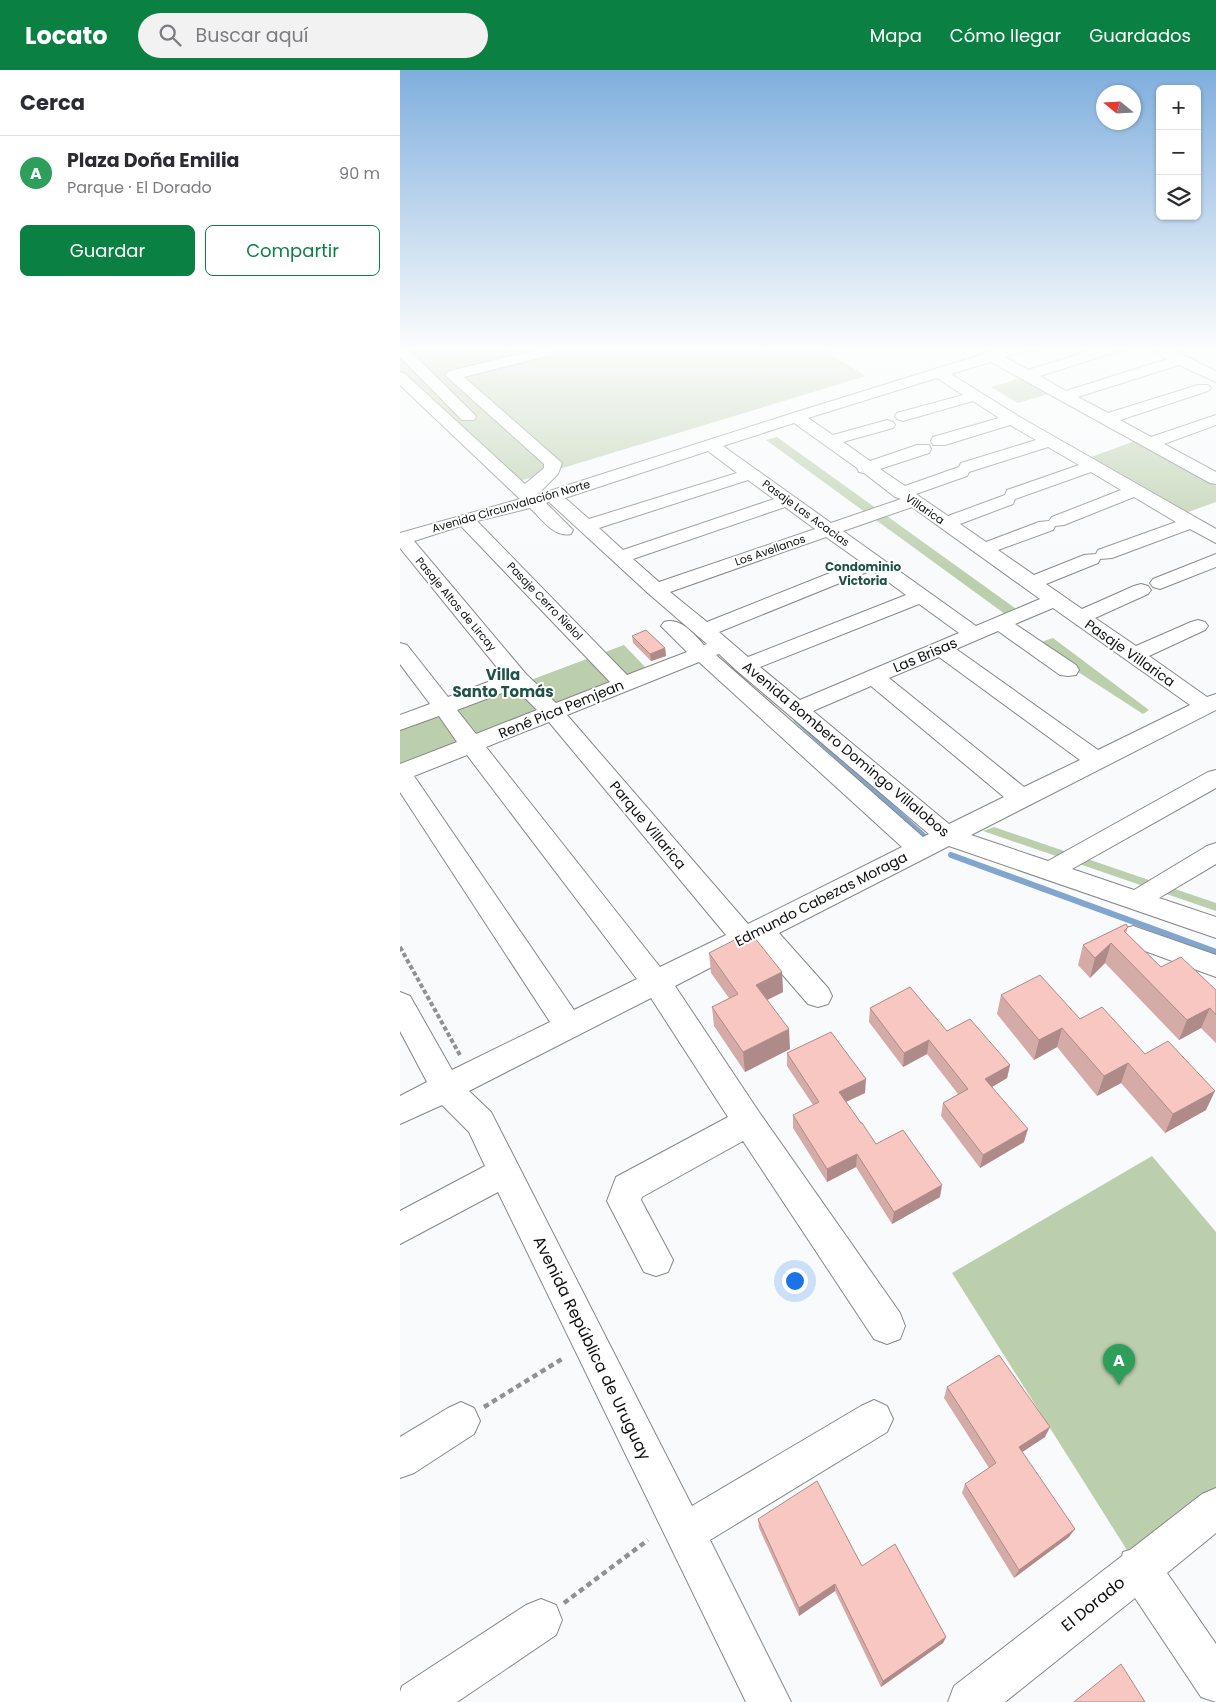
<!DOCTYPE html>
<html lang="es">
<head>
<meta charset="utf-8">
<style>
  :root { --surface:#fff; --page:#f2f2f3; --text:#2b2b33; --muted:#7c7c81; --line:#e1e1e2; --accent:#0b8043 }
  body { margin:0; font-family:Poppins,sans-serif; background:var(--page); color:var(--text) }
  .controls { position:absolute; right:15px; top:15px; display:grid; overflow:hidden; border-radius:8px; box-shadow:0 1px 4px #0004 }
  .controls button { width:45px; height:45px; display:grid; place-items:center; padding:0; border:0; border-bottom:1px solid var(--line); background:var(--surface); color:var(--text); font:25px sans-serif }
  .compass { position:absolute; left:696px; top:15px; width:45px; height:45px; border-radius:50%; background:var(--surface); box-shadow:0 1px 4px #0004; rotate:288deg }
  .you { position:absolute; left:394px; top:1210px; width:18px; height:18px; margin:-12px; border:4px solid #fff; border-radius:50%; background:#1a73e8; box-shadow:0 0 0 8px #1a73e833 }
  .badge { display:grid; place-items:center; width:32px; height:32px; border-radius:50%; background:var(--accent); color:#fff; font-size:16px; font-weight:700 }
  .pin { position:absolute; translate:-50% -41px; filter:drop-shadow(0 1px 2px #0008) }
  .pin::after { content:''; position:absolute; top:26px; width:18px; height:15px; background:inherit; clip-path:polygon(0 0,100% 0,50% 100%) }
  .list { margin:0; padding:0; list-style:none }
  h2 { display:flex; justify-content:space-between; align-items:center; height:65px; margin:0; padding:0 20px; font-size:21px }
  h2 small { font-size:16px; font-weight:400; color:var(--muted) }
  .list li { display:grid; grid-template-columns:32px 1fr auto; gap:15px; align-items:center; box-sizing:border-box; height:75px; padding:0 20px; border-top:1px solid var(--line) }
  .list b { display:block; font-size:19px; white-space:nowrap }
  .list p { margin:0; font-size:16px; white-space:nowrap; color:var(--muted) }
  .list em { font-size:16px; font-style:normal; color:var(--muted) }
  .actions { display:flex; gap:10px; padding:15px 20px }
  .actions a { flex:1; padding:11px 0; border:1px solid var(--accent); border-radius:8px; text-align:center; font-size:18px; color:var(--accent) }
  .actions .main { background:var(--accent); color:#fff }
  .icon { flex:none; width:28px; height:28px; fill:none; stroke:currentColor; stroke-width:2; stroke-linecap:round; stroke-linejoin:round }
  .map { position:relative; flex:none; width:816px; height:1632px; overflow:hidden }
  header { display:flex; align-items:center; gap:30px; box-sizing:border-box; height:70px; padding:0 25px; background:var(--accent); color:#fff }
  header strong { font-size:24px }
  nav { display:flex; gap:28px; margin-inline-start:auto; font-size:18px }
  .search { width:350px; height:45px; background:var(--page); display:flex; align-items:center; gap:12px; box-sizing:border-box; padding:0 18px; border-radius:28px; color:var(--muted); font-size:19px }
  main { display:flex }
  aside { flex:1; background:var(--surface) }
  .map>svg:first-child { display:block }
  .green { fill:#bccfad }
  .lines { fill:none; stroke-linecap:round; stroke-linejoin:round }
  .stream-far1 { stroke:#81a5cd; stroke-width:5 }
  .stream { stroke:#81a5cd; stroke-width:6 }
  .minor-casing { stroke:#868788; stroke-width:2 }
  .path-far2 { stroke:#909192; stroke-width:2; stroke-dasharray:2.5 2; stroke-linecap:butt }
  .path-far1 { stroke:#909192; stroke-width:4; stroke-dasharray:4.5 2.5; stroke-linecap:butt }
  .path { stroke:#909192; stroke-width:4.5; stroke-dasharray:5.5 4; stroke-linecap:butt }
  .minor { fill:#fff; fill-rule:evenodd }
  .wall { fill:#d5aba7 }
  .shaded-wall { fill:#ae8b88 }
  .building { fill:#f8c7c2; stroke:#ae8b88 }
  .labels { text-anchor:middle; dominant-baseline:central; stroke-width:4; stroke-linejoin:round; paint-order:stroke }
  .far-street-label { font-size:11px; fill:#0e0f0f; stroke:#fff }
  .far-neighbourhood-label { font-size:12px; font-weight:bold; fill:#1f5347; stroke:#fff }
  .street-label { font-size:14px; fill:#0e0f0f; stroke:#fff }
  .neighbourhood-label { font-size:15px; font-weight:bold; fill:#1f5347; stroke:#fff }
  .near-street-label { font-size:16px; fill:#0e0f0f; stroke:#fff }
</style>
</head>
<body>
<header>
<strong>Locato</strong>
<div class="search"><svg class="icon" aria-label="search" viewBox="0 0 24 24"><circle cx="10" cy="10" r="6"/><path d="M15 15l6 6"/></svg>Buscar aquí</div>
<nav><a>Mapa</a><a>Cómo llegar</a><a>Guardados</a></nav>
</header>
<main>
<aside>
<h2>Cerca<small></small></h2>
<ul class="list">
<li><span class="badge" style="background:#2e9e5b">A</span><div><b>Plaza Doña Emilia</b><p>Parque · El Dorado</p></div><em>90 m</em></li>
</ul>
<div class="actions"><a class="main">Guardar</a><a>Compartir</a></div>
</aside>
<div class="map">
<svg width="816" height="1632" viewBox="0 0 816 1632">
  <rect width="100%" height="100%" fill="#f8fafb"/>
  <g class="green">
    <polygon points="0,277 418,277 466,306 113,413 0,303"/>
    <polygon points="621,308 649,324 618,333 591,317"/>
    <polygon points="377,367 619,541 605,544 366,370"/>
    <polygon points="735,371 816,415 816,432 788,442 691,387"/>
    <polygon points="653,568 749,640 743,644 635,574"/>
    <polygon points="224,575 247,599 0,694 0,659"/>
    <polygon points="594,757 816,833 816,841 583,761"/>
    <polygon points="752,1086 816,1162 816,1426 732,1488 552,1203"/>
  </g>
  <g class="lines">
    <polyline class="stream-far1" points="396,650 529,770"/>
    <polyline class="stream" points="551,785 816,882"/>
    <g class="minor-casing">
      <g id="minor">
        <polygon points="0,277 10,277 12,283 74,344 76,347 74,350 62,350 0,287"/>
        <path d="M606,277h24l-2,3 -23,7 23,13 73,-23h23l-2,3 -82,26 26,15 101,-32 -20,-12h20l49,24v11l-37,-17 -101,32 30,16 90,-28h10l3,3 -3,3 -88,29 31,17 65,-22v10l-52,19 52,28v12l-6,-1 -219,-121 -40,12 67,42 198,113v14l-26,-14 -78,29 -12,1 -2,4 -52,21 36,25 52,-23 7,-2 7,2 3,4 -3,4 -53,24 41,28 55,-24 7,-2 7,2 3,4 -3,4 -56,26 58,41 9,-3v16l-245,125 77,26 160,-89 8,-2v18l-144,81 62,21 73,-44 9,-3v21l-57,34 57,19v21l-267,-92 -170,87 49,55 4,8 -4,8 -10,3 -10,-3 -52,-60 -81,42 84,126 141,201 5,13 -5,13 -13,5 -13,-5 -131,-198 -101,56 -1,3 32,60 -5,12 -12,4 -12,-4 -37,-71 9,-24 112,-60 -77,-119 -182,93 22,21 201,394 169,-100 13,-6 13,6 6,13 -6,13 -177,108 81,162h-45l-248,-510 -98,52v-33l85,-45 -16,-34 -27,-27 -42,19v-28l27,-14 -27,-51v-39l10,4 42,74 98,-48 -150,-230v-28l57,-22 -18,-26 -39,14v-15l30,-11 -30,-40v-21l7,2 41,52 56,-21 -104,-128v-15l120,-34 -120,-114v-13l5,2 120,110 19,-16v-4l-99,-89 3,-3 5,-2 93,-22 5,1 2,3 -2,3 -87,22 98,86 -4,11 -21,21 253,-81zM537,308l26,17 -66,18 -2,3 2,3 6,2 70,-20 26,17 -66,19 -2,4 2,4h12l65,-20 26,15 -75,23 -2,4 -54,19 -25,-17 49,-16 2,-4 -2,-4h-12l-47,16 -27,-19 50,-14 2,-3 -2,-3 -6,-2 -54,15 -25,-17zM394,353l63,45 2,4 5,1 31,24 6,2 -70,24 -108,-77zM648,377l31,18 -72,25 -2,5 -57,21 -32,-22 51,-18 2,-4zM308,381l29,22 -148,46 -24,-21zM691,402l30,18 -69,27 -3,4 -10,1 -53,20 -26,-18 53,-20 2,-5zM348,410l26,19 -151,51 -24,-22zM734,427l42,25 -78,28 -2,4 -12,1 -50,20 -36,-25 55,-20 2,-4 9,-1zM149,432l100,92 58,50 -3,1c-11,-11 -23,-28 -40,-23l-3,4 26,26 -60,23 -150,-154 53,-13c11,10 24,30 41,26l2,-4 -27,-27zM385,437l30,22 -156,53 -26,-23zM512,437l128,92 -64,27 -133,-95zM61,456l149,156 -54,21 -30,-29 -112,-133zM426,467l34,24 -153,61 -37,-30zM472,500l34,25 -158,62 -29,-25zM519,534l40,29 -159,67 -40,-33zM653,538l137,97 -92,45 -142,-101 42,-18 62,44 8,1 8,-1 3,-5 -3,-5 -61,-41zM319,584l17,16 193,164 -6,3 -207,-182zM539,587l141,103 -56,27 -135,-109zM299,592l203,185 -154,77 -181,-209zM471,616l133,111 -55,27 -136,-113zM115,618l22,22 -61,24 -19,-24zM149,652l177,213 -66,32 -174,-220zM67,685l170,224 -63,31 -160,-234z"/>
        <polygon points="816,484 816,497 760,519 753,517 750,513 753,509"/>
        <polygon points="733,856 816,885 816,907 723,873 719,866 723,859"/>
        <polygon points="61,1332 74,1338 80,1351 74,1364 14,1403 0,1408 0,1367 48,1338"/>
        <polygon points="816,1418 816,1463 767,1503 816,1574 816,1632 801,1627 735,1528 605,1632 548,1632 554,1616 722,1486 723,1482 730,1480 802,1424"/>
        <polygon points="141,1529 156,1535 162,1550 156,1565 57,1632 0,1632 0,1622 2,1616 126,1535"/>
      </g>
    </g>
    <polyline class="path-far2" points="636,282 650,277"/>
    <polyline class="path-far1" points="0,877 61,987"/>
    <g class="path">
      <polyline points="84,1337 162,1289"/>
      <polyline points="164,1533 248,1470"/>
    </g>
    <use href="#minor" class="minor"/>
  </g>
  <g class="wall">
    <polygon points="232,566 265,578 266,586 251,591 233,573"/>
    <polygon points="728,857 726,863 761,897 816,920 816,973 801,958 779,970 705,893 690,908 678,895 683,875"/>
    <polygon points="309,883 382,902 383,922 367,930 390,979 345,1002 314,956 312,937 329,928 311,903"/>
    <polygon points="601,925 680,949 745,984 806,1040 765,1063 721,1013 697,1026 657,977 634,990 597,944"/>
    <polygon points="470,938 547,961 610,995 607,1008 592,1017 624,1072 580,1098 541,1046 543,1033 558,1024 527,984 503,997 469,952"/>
    <polygon points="387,983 465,1023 446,1032 476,1074 540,1127 492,1154 456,1097 427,1112 393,1058 393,1045 413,1035 387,996"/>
    <polygon points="547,1317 645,1367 622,1382 669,1467 614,1508 562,1423 565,1414 589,1398 544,1328"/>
    <polygon points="358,1449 462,1496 546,1567 543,1573 481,1617 435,1521 399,1546 359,1458"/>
  </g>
  <g class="shaded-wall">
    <polygon points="265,578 266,586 251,591 250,584"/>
    <polygon points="711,873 705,893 690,908 695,888"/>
    <polygon points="382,902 383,922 357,935 356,915"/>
    <polygon points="810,938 801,958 779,970 787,950"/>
    <polygon points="662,958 657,977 634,990 639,970"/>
    <polygon points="389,959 390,979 345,1002 343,982"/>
    <polygon points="529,970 527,984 503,997 504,983"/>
    <polygon points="728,993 721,1013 697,1026 704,1006"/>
    <polygon points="610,995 607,1008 582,1023 585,1009"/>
    <polygon points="466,1009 465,1023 439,1035 439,1022"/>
    <polygon points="815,1021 806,1040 765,1063 773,1044"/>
    <polygon points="628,1059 624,1072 580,1098 583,1085"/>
    <polygon points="457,1084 456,1097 427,1112 427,1099"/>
    <polygon points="542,1115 540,1127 492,1154 494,1142"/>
    <polygon points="650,1357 645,1367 615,1387 619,1377"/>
    <polygon points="675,1459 669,1467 614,1508 619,1500"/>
    <polygon points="435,1514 435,1521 399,1546 399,1538"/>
    <polygon points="546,1567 543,1573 481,1617 483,1611"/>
  </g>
  <g class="building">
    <polygon points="246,560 265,578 250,584 232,566"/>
    <polygon points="726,854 728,857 724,861 761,897 781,887 816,920 816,945 810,938 787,950 711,873 695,888 683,875"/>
    <polygon points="350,862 382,902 356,915 389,959 343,982 312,937 338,924 309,883"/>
    <polygon points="640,905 680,949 702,937 745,984 768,971 815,1021 773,1044 728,993 704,1006 662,958 639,970 601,925"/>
    <polygon points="510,917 547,961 570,949 610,995 585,1009 628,1059 583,1085 543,1033 568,1019 529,970 504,983 470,938"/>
    <polygon points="431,962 466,1009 439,1022 461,1053 462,1053 476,1074 503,1060 542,1115 494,1142 457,1084 427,1099 393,1045 419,1032 387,983"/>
    <polygon points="599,1285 650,1357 619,1377 675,1459 619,1500 565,1414 596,1393 547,1317"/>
    <polygon points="417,1411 462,1496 495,1474 546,1567 483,1611 435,1514 399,1538 358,1449"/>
    <polygon points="721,1594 745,1632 674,1632"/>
  </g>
  <linearGradient id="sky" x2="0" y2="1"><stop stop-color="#7faedd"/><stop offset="0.55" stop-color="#fcfdfd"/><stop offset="1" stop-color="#fcfdfd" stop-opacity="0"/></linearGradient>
  <rect width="816" height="506" fill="url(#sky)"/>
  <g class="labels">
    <g class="far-street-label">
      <text transform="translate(111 436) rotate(-16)">Avenida Circunvalación Norte</text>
      <text transform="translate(525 439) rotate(34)">Villarica</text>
      <text transform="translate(406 443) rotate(36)">Pasaje Las Acacias</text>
      <text transform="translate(370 480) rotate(-19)">Los Avellanos</text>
      <text transform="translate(145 531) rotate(46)">Pasaje Cerro Ñielol</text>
      <text transform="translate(56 534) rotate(50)">Pasaje Altos de Lircay</text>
    </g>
    <g class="far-neighbourhood-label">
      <text x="463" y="496">Condominio<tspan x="463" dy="14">Victoria</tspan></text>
    </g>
    <g class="street-label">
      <text transform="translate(730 583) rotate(35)">Pasaje Villarica</text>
      <text transform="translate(525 585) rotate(-23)">Las Brisas</text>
      <text transform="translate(161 639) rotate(-22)">René Pica Pemjean</text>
      <text transform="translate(446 679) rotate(40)">Avenida Bombero Domingo Villalobos</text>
      <text transform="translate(248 755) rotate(50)">Parque Villarica</text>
      <text transform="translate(421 829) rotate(-27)">Edmundo Cabezas Moraga</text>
    </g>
    <g class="neighbourhood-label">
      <text x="103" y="604">Villa<tspan x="103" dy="17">Santo Tomás</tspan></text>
    </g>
    <g class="near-street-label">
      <text transform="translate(192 1278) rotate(64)">Avenida República de Uruguay</text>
      <text transform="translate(693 1534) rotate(-39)">El Dorado</text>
    </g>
  </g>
</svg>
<div class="controls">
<button>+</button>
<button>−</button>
<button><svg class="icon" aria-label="layers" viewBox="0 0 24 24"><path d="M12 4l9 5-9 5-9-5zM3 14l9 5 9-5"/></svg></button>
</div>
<svg class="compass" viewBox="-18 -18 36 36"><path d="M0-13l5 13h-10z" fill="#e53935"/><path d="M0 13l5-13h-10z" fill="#7c7c81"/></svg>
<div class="you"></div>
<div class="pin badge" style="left:719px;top:1315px;background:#2e9e5b">A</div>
</div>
</main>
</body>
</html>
